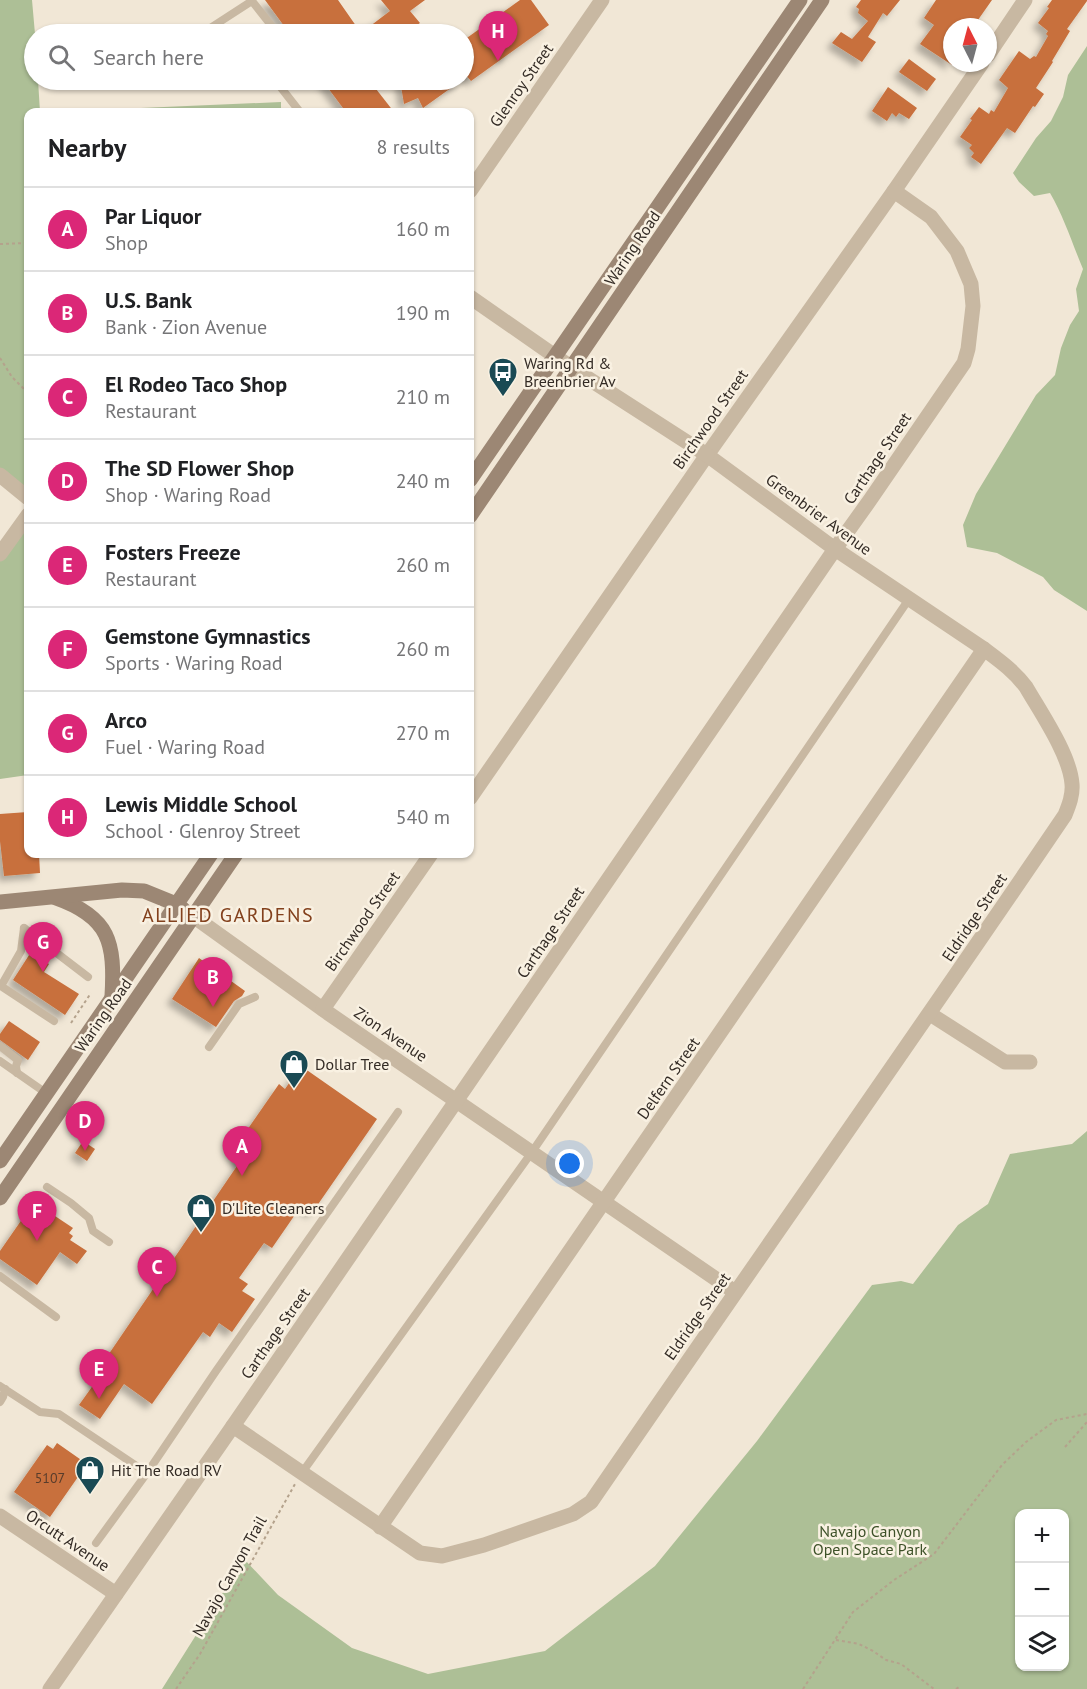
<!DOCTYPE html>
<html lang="en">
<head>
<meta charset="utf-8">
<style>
  :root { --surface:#fff; --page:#f6f6f6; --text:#202124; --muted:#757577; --line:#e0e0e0; --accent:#db2777 }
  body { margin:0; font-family:"PT Sans",sans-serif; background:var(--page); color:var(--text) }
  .controls { position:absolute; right:18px; bottom:18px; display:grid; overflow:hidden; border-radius:12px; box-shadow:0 2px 4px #0004 }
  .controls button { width:54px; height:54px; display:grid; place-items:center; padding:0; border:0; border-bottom:2px solid var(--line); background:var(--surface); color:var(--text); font:30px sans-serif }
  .compass { position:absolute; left:943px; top:18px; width:54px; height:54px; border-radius:50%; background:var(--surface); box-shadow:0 2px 4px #0004; rotate:354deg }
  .you { position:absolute; left:570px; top:1164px; width:21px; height:21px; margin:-15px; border:4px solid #fff; border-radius:50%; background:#1a73e8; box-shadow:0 0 0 9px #1a73e833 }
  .badge { display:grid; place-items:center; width:39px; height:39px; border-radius:50%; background:var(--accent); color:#fff; font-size:20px; font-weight:700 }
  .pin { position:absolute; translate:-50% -50px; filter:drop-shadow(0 2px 3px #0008) }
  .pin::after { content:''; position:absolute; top:32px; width:21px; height:18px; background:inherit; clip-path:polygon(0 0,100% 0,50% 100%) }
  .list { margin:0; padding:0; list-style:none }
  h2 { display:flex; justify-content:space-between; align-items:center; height:78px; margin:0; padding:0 24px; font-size:26px }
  h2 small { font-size:20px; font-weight:400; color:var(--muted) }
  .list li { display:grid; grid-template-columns:39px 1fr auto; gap:18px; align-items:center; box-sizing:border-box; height:84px; padding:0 24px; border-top:2px solid var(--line) }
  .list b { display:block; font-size:22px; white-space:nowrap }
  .list p { margin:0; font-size:20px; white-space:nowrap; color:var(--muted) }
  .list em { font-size:20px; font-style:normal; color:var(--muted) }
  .icon { flex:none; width:33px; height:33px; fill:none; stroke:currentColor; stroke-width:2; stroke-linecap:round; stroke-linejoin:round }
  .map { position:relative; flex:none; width:1087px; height:1689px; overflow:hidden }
  .search { position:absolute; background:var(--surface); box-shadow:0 2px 4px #0004; left:24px; top:24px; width:450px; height:66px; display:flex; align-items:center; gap:15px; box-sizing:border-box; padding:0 21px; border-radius:33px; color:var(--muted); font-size:22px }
  .panel { position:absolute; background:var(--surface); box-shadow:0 2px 4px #0004; left:24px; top:108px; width:450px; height:750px; border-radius:12px }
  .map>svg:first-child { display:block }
  .green { fill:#adbf96; fill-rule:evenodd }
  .building { fill:#c86f3c; filter:url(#shadow) }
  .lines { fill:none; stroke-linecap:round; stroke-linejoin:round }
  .path { stroke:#b4a28c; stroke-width:2; stroke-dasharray:3 3; stroke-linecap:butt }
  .service { stroke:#c8b8a2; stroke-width:8 }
  .minor { stroke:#c8b8a2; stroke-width:15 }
  .tertiary { stroke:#c8b8a2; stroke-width:15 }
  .secondary { stroke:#9c8774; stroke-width:15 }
  .labels { text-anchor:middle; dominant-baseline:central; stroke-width:5; stroke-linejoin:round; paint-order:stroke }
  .number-label { font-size:14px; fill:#583c2b }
  .street-label { font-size:16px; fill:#332b25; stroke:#f9f1e2 }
  .poi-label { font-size:16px; fill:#332b25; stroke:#f9f1e2; text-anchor:start }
  .park-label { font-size:16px; fill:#3d5128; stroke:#f9f1e2 }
  .quarter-label { font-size:20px; letter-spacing:1.5px; fill:#83411d; stroke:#f9f1e2 }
</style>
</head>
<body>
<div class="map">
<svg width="1087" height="1689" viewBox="0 0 1087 1689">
  <defs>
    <filter id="shadow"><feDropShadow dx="-5.5" dy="5.5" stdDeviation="3" flood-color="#0004"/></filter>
  </defs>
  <rect width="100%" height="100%" fill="#f1e7d6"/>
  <g class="green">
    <polygon points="0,0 32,0 35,34 34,80 38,80 40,112 28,112 28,498 0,475"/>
    <path d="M1087,46v565l-33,-21 -11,-13 -46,-24 -30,-6 -4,-22 13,-31 60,-99 19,-20 6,-27 9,-23 9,-14 -3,-22 7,-20c-11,-26 -19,-52 -33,-76l-16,3 -15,-14 -6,-9 23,-35 15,-17 12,-24 5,-22z"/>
    <polygon points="281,102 281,112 49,112"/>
    <polygon points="28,514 28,775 0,779 0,554"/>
    <path d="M1087,1131v558h-925l82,-130 34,36 74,53 76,26 117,-23 110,-85 102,-125 115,-156 29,-4 12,3 45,-59 30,-21 22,-50 62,-10zM1020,1514h44v152h-44z"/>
  </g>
  <g class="building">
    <polygon points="265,0 338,0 361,33 390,11 381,0 425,0 410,11 420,23 404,34 290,34"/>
    <polygon points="520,0 531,0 549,25 471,81 464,73 464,40"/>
    <polygon points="861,0 900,0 887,16 883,13 868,37 876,42 862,62 832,43 841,32 852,39 868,21 858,13 859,9 856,7"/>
    <polygon points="936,0 992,0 973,27 952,27 952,65 920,44 934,25 924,18"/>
    <polygon points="1052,0 1087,0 1087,1 1067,29 1070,31 1052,61 1053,62 1036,88 1044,94 1035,107 1033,106 1015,133 1007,128 981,164 971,157 974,153 969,148 972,145 960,137 972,120 970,119 979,107 989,114 991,110 994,112 1008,88 999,80 1019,51 1030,59 1034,56 1036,57 1048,36 1046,34 1048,31 1038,23 1049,8 1047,7"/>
    <polygon points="909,59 936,79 927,91 899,72"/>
    <polygon points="322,80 369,80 394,112 346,112"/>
    <polygon points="400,80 462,80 423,108 418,98 404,104"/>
    <polygon points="888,87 917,108 909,119 899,113 896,117 892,113 887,121 872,111"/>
    <polygon points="28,812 28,854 39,854 40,873 4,876 0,841 0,814"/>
    <polygon points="31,952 49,964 44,972 79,994 65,1015 13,980"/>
    <polygon points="199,958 245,991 242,996 234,1001 216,1027 172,999"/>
    <polygon points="9,1021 40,1042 28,1060 0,1040 0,1034"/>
    <polygon points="301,1066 377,1119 312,1213 301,1206 272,1248 264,1243 239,1278 248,1284 242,1291 255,1299 232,1332 219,1323 210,1337 203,1332 152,1404 124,1384 100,1419 79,1405 104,1370 100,1367 239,1163 235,1160 242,1150 236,1146 279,1084 285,1089"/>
    <polygon points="83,1141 95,1149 87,1161 75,1153"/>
    <polygon points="34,1202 73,1228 69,1233 73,1236 70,1240 87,1251 77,1264 60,1252 37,1285 0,1259 0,1251"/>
    <polygon points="57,1443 87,1464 50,1517 14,1492 47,1445 53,1449"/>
  </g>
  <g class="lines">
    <g class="path">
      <polyline points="0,244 28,243"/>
      <polyline points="0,358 12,377 28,393"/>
      <polyline points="71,1023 91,993"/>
      <polyline points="1065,1447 1087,1422"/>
      <polyline points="836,1640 859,1644 873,1651 886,1660 901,1664 934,1689"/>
      <polyline points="176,1689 200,1654 295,1484"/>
      <polyline points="803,1689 853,1612 894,1580 934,1554 1002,1465 1026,1442 1056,1420 1087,1414"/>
      <polyline points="956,1689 959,1687"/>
    </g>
    <g class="service">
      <polyline points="201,34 252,1 278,34"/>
      <polyline points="275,80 300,112"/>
      <polyline points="24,928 21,951 1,986 54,1021"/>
      <polyline points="24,928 88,977"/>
      <polyline points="0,1046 18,1060 16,1066 17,1073"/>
      <polyline points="209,1047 239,1004 255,997"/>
      <polyline points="0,1061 46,1093"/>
      <polyline points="47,1187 71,1203 89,1218 93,1231 109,1242"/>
      <polyline points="0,1276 56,1317"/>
      <polyline points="0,1386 40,1412 59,1414 147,1473"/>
      <polyline points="0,1402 3,1397 5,1389"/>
      <polyline points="301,1474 532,1152 909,599"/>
      <polyline points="96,1543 147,1473 216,1371 398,1112"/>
    </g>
    <g class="minor">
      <polyline points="988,55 1025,0"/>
      <polyline points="470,798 707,455 894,191 982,63"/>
      <polyline points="193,916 328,1013 735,1292"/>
      <polyline points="323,1009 431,854"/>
      <polyline points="930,1014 1005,1062 1030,1062"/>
      <path d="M233,1426l187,127 22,3 42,-11 89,-31 18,-12c157,-229 318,-457 474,-687 4,-10 8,-20 7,-31 -2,-29 -31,-71 -46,-97 -12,-16 -26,-26 -42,-38l-149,-100 -128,-94"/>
      <polyline points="0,1516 116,1594"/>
      <polyline points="380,1527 984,649"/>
      <polyline points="50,1689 233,1426 835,549 870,500 964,363 968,349 973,306 971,284 957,251 931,217 894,191"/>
    </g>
    <g class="tertiary">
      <polyline points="470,191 602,0"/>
      <polyline points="470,297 572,368 707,455"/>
      <polyline points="0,475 28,498"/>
      <polyline points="0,554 28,515"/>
    </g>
    <g class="secondary">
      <polyline points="470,480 800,0"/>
      <polyline points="470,516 822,0"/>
      <path d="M56,898c54,19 59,45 56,98"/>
      <polyline points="0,902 122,890 144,891 176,904 183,909"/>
      <polyline points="0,1161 211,854"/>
      <polyline points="0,1198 236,854"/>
    </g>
  </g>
  <defs>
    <g id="bus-pin" transform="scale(1.5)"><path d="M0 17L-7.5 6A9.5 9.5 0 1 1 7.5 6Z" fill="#1a4a54" stroke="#f9f1e2"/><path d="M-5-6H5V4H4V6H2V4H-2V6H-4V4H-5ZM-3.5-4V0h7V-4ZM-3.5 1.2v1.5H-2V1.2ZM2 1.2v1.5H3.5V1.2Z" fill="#fff"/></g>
    <g id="shop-pin" transform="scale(1.5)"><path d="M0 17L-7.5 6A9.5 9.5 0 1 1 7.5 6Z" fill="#1a4a54" stroke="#f9f1e2"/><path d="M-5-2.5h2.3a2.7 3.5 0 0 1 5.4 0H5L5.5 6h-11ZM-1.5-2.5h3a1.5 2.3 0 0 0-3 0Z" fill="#fff"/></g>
  </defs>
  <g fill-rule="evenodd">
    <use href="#bus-pin" x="503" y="372"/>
    <use href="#shop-pin" x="294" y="1064"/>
    <use href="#shop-pin" x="201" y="1208"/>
    <use href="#shop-pin" x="90" y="1470"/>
  </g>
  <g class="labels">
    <g class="number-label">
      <text x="50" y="1478">5107</text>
    </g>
    <g class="street-label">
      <text transform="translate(521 85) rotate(-55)">Glenroy Street</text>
      <text transform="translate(632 248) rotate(-56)">Waring Road</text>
      <text transform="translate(710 419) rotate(-55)">Birchwood Street</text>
      <text transform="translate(877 458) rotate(-56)">Carthage Street</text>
      <text transform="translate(819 514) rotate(36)">Greenbrier Avenue</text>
      <text transform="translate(974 917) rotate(-56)">Eldridge Street</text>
      <text transform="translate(362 921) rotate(-55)">Birchwood Street</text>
      <text transform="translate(550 932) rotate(-56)">Carthage Street</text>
      <text transform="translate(103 1015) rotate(-55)">Waring Road</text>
      <text transform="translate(391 1034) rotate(34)">Zion Avenue</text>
      <text transform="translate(668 1078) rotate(-55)">Delfern Street</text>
      <text transform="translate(697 1316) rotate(-55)">Eldridge Street</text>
      <text transform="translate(275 1333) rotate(-55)">Carthage Street</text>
      <text transform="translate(68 1540) rotate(34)">Orcutt Avenue</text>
      <text transform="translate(229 1576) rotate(-61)">Navajo Canyon Trail</text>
    </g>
    <g class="poi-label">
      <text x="524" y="363">Waring Rd &amp;<tspan x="524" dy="18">Breenbrier Av</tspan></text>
      <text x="315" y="1064">Dollar Tree</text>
      <text x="222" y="1208">D'Lite Cleaners</text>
      <text x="111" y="1470">Hit The Road RV</text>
    </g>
    <g class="park-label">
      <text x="870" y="1531">Navajo Canyon<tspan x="870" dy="18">Open Space Park</tspan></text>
    </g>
    <g class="quarter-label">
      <text x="228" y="915">ALLIED GARDENS</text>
    </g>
  </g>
</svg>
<div class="controls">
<button>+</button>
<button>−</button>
<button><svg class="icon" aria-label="layers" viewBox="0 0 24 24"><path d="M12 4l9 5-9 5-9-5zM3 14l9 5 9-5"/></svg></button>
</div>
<svg class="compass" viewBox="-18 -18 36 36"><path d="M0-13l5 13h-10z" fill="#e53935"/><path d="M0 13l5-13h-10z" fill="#757577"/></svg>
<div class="you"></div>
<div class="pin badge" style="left:242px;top:1176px">A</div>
<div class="pin badge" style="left:213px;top:1007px">B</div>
<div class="pin badge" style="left:157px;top:1297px">C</div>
<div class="pin badge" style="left:85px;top:1151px">D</div>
<div class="pin badge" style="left:99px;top:1399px">E</div>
<div class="pin badge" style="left:37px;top:1241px">F</div>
<div class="pin badge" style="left:43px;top:972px">G</div>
<div class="pin badge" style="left:498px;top:61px">H</div>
<div class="search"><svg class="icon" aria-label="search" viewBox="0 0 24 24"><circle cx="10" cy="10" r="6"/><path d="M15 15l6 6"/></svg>Search here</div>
<section class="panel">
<h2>Nearby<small>8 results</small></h2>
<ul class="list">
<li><span class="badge">A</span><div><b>Par Liquor</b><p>Shop</p></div><em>160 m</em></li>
<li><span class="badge">B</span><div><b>U.S. Bank</b><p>Bank · Zion Avenue</p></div><em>190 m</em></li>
<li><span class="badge">C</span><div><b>El Rodeo Taco Shop</b><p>Restaurant</p></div><em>210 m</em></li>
<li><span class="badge">D</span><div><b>The SD Flower Shop</b><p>Shop · Waring Road</p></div><em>240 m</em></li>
<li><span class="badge">E</span><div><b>Fosters Freeze</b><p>Restaurant</p></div><em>260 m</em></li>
<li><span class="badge">F</span><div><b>Gemstone Gymnastics</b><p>Sports · Waring Road</p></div><em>260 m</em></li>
<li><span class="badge">G</span><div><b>Arco</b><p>Fuel · Waring Road</p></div><em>270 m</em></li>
<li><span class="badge">H</span><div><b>Lewis Middle School</b><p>School · Glenroy Street</p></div><em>540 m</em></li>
</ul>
</section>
</div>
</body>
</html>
